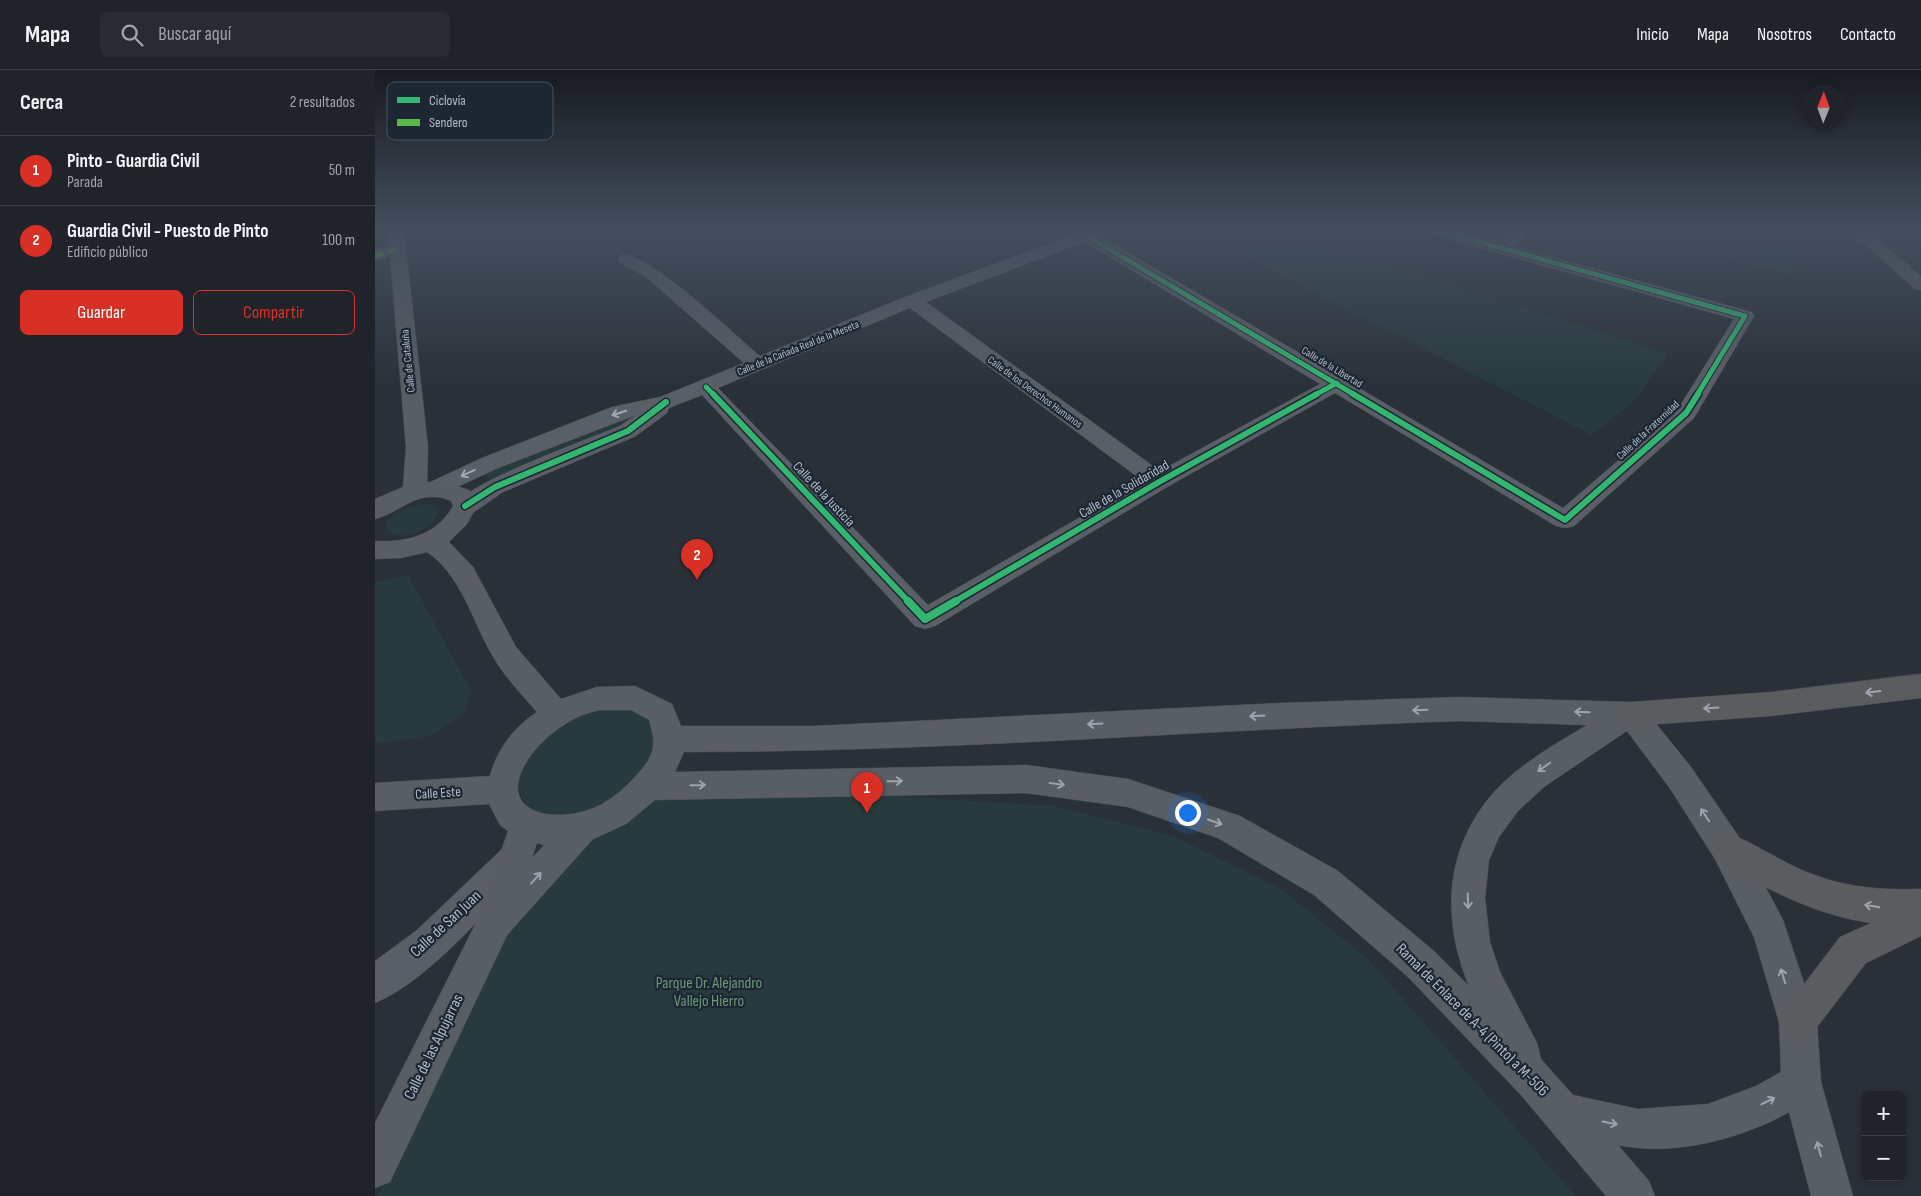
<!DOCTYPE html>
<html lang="es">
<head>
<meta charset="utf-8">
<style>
  :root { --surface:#20242a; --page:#282c32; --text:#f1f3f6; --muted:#a2a4a8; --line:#3d4147; --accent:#d93025 }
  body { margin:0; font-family:"Sofia Sans Condensed",sans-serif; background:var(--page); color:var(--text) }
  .controls { position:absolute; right:15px; bottom:15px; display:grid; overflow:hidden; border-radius:8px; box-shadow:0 2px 8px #0003 }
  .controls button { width:45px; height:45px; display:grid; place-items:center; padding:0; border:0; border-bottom:1px solid var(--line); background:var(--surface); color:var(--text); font:25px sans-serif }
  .compass { position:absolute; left:1426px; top:15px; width:45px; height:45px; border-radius:50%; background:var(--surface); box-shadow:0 2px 8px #0003; rotate:1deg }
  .you { position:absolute; left:812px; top:742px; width:18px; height:18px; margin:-12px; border:4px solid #fff; border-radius:50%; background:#1a73e8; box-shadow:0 0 0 8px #1a73e833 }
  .badge { display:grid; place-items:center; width:32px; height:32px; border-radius:50%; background:var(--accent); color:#fff; font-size:16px; font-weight:700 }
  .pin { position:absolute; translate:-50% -41px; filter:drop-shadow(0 1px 2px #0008) }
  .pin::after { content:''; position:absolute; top:26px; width:18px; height:15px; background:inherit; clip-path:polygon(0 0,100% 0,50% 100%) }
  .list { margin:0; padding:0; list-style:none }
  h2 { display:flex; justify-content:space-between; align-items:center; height:65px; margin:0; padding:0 20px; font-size:21px }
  h2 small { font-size:16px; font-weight:400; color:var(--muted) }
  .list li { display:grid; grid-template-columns:32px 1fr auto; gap:15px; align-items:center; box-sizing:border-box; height:70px; padding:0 20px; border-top:1px solid var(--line) }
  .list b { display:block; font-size:19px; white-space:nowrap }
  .list p { margin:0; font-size:16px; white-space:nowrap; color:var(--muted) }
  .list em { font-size:16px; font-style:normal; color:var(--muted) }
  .actions { display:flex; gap:10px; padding:15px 20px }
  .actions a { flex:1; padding:11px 0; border:1px solid var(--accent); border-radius:8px; text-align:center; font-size:18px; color:var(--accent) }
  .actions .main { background:var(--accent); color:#fff }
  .icon { flex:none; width:28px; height:28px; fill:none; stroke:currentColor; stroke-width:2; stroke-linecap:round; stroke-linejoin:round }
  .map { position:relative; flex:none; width:1546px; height:1126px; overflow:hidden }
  header { display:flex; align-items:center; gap:30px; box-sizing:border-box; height:70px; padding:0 25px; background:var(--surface); border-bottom:1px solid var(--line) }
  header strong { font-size:24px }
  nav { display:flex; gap:28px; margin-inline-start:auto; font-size:18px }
  .search { width:350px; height:45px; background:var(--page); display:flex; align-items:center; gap:12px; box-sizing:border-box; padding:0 18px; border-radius:8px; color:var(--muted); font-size:19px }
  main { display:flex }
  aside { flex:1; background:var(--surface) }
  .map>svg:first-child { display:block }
  .green { fill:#273a3e }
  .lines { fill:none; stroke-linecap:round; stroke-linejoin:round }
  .street-casing { stroke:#484c53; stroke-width:1 }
  .secondary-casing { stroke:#484c53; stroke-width:1 }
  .highway-casing { stroke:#474c53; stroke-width:1 }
  .street { fill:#5a5e66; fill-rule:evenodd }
  .secondary { fill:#595d64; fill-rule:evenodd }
  .highway { fill:#5a5d60; fill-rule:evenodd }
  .quiet { stroke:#58b947; stroke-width:4.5; stroke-dasharray:9 4.5; stroke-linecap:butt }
  .cycleway-far2-casing { stroke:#1d2633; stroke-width:7 }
  .cycleway-far1-casing { stroke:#1d2633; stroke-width:9 }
  .cycleway-casing { stroke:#1d2633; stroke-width:11 }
  .cycleway-far2 { stroke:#33b770; stroke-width:5 }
  .cycleway-far1 { stroke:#33b770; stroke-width:6 }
  .cycleway { stroke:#33b770; stroke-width:8 }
  .oneway { stroke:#a2a9b5 }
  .oneway2 { stroke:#9ea4af }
  .oneway3 { stroke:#9da4b0 }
  .labels { text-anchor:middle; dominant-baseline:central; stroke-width:4.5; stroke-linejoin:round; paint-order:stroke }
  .far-street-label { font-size:11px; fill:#b4bcc9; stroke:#1d2633 }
  .street-label { font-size:14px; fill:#b4bcc9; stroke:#1d2633 }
  .near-street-label { font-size:16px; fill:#b4bcc9; stroke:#1d2633 }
  .near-park-label { font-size:16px; fill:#6b9a76; stroke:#1d2633 }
  .key { fill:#1d2633; stroke:#4a5360; stroke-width:1 }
  .key-label { font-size:14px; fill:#b4bcc9 }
</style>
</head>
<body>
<header>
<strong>Mapa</strong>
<div class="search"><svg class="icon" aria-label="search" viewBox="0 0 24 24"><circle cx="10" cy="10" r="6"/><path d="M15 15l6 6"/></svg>Buscar aquí</div>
<nav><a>Inicio</a><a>Mapa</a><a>Nosotros</a><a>Contacto</a></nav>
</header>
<main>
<aside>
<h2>Cerca<small>2 resultados</small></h2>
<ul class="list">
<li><span class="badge">1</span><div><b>Pinto - Guardia Civil</b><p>Parada</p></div><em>50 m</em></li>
<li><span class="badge">2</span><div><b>Guardia Civil - Puesto de Pinto</b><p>Edificio público</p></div><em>100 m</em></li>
</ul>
<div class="actions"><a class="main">Guardar</a><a>Compartir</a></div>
</aside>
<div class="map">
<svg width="1546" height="1126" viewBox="0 0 1546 1126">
  <rect width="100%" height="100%" fill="#2a3038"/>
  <g class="green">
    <polygon points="856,161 903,161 1293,283 1271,316 1257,333 1217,365 829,166 846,165"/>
    <polygon points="1278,161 1322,161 1311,177 1274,167"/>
    <polygon points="1335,161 1372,161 1378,163 1361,191 1322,180"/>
    <polygon points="386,165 395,172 374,179 364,171"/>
    <polygon points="1390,166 1429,176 1415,205 1374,194"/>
    <polygon points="271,341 241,359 119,411 106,403"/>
    <path d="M41,435c9,-1 17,-2 23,5 -3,18 -38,34 -52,21 -4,-16 18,-23 29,-26z"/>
    <polygon points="33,505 96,621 88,643 58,665 0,674 0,512"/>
    <polygon points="219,639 257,640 271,648 278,660 280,675 275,693 244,725 221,738 197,745 174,745 156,739 146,726 142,710 148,691 178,658"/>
    <polygon points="274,716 505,725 680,736 798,766 906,819 993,889 1200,1126 3,1126 117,858"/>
  </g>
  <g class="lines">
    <g class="street-casing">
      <g id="street">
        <path d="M709,161h23l-7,5 463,272 115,-99 56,-90 -300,-84 -2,-4h27l41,11 12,-11h17l-14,16 237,65 2,4 -60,102 -120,108 -9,2 -9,-2 -221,-133 -168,94 -232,139 -10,3 -10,-3 -213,-231 -33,13 -2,5 -31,23 -133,56 -29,20 -9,2 -9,-2 -3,-6c15,-24 136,-67 167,-80l16,-11 -138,53 -56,26 -8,3 -8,-3 -4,-5 4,-5 56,-26 130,-51 48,-10 84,-34 -98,-86 -25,-14 -3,-4 3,-4c25,-6 116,82 139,101l145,-59zM710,172l235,142 -160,87 -234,-169zM535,238l233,173 -215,124 -210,-217z"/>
        <polygon points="23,173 29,174 32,178 29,182 0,191 0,180"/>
        <path d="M139,774l12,5 5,11 -5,11c-41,41 -98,110 -151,132v-42l42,-31 85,-81z"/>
      </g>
    </g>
    <g class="secondary-casing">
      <path id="secondary" d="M13,161h16l24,216 -1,35 23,2 19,6 8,16 -10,18 -18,18 24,25 43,80 45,52 36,-12 38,-1 37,18 9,22h133l467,-23 178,-6 172,5 10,3 50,62 48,70 44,83 34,102 4,60 32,114h-42l-22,-84c-47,27 -118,45 -171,33l31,36 6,15h-49l-86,-102 -112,-117 -94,-82 -96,-57 -90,-31 -102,-14 -371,7 -29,24 -33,15 -86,96 -117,247 -15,6v-65l102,-202 31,-90 -8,-6 -11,-21 -114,7v-28l115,-7c7,-27 24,-49 47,-64 -16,-18 -33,-36 -45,-57 -20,-35 -31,-80 -65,-103l-26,6 -26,1v-18c31,2 62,-6 78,-35l-2,-5c-32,-14 -49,11 -76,18v-20l28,-12 3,-40zM226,640h30l18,10c9,28 4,37 -15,58 -12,13 -29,27 -46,32 -46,15 -95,-4 -56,-56 16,-21 43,-40 69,-44zM1084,651l128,4c-32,19 -67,39 -92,66 -51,57 -54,128 -26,195l-35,-35 -96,-80 -98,-55 -112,-37 -102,-14 -351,7 9,-20c258,0 517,-22 775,-31zM1252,661l42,56 46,72 39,78 25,85 2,50 -25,14 -48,18 -70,5 -65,-14 -32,-36 -4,-16 -37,-71 -10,-30 -5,-44 4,-38 10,-23 19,-26 26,-24zM162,773l7,2 -12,13z"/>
    </g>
    <g class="highway-casing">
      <g id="highway">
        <polygon points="1475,161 1493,161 1546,206 1546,220 1540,219"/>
        <polygon points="1546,604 1546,628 1396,646 1256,656 1246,653 1241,644 1246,635 1256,632 1396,622"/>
        <path d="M1352,763c23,8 44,22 66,33 45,21 79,24 128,23v47l-55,27 -55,72 -13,6 -13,-6 -6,-13 6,-13 55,-72 31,-14c-56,-8 -107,-35 -156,-64l-5,-11 5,-11z"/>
      </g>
    </g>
    <use href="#street" class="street"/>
    <use href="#secondary" class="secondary"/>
    <use href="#highway" class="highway"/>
    <polyline class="quiet" points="0,186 23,178"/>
    <g class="cycleway-far2-casing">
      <g id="cycleway-far2">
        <polyline points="1065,161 1370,246 1322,325"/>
        <polyline points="712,166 980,325"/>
        <polyline points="331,317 339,325"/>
        <polyline points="940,325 962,313"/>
      </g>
    </g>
    <g class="cycleway-far1-casing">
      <g id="cycleway-far1">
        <polyline points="338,324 534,532"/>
        <polyline points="978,324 1190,450 1311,343 1323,324"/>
        <polyline points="90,436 120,417 253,361 291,332"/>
        <polyline points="579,532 784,412 942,324"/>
      </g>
    </g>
    <g class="cycleway-casing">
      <polyline id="cycleway" points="533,531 550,549 581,531"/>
    </g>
    <use href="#cycleway-far2" class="cycleway-far2"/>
    <use href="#cycleway-far1" class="cycleway-far1"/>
    <use href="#cycleway" class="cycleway"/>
  </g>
  <defs><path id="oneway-shaft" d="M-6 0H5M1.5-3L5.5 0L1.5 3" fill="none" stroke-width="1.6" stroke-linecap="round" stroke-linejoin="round" transform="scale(1.25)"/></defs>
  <g class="oneway">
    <use href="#oneway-shaft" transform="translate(244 343) rotate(162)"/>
    <use href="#oneway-shaft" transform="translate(93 403) rotate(155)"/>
  </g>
  <g class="oneway2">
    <use href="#oneway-shaft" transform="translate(1498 622) rotate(173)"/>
    <use href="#oneway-shaft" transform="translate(1336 638) rotate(176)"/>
    <use href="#oneway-shaft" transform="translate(1497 836) rotate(-170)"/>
  </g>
  <g class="oneway3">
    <use href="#oneway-shaft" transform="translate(1045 640) rotate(178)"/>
    <use href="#oneway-shaft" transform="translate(1207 642) rotate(-178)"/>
    <use href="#oneway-shaft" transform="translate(882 646) rotate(177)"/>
    <use href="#oneway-shaft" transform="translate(720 654) rotate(177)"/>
    <use href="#oneway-shaft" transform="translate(1169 697) rotate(145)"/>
    <use href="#oneway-shaft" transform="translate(520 711) rotate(-1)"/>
    <use href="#oneway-shaft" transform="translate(682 714) rotate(8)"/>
    <use href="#oneway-shaft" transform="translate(323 715) rotate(-1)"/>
    <use href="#oneway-shaft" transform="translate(1330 745) rotate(-123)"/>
    <use href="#oneway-shaft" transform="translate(840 752) rotate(19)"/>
    <use href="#oneway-shaft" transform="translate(161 808) rotate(-48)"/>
    <use href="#oneway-shaft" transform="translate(1093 831) rotate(88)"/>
    <use href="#oneway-shaft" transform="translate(1408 906) rotate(-107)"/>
    <use href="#oneway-shaft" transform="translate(1393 1031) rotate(-26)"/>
    <use href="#oneway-shaft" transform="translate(1235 1053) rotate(12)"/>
    <use href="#oneway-shaft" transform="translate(1444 1079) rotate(-105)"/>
  </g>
  <linearGradient id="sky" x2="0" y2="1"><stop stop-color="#171a1f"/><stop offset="0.5" stop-color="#444e5e"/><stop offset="1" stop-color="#444e5e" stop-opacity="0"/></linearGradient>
  <rect width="1546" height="319" fill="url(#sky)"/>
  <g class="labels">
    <g class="far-street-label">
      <text transform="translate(423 278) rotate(-22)">Calle de la Cañada Real de la Meseta</text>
      <text transform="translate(33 291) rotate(-96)">Calle de Cataluña</text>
      <text transform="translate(957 297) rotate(31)">Calle de la Libertad</text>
      <text transform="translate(660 322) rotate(36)">Calle de los Derechos Humanos</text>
      <text transform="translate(1273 360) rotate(-43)">Calle de la Fraternidad</text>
    </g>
    <g class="street-label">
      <text transform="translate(749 419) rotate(-30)">Calle de la Solidaridad</text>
      <text transform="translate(449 424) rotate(47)">Calle de la Justicia</text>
      <text transform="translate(63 723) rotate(-4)">Calle Este</text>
    </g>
    <g class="near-street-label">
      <text transform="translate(71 854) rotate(-43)">Calle de San Juan</text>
      <text transform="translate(1097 950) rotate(45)">Ramal de Enlace de A-4 (Pinto) a M-506</text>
      <text transform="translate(59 977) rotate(-64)">Calle de las Alpujarras</text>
    </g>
    <g class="near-park-label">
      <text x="334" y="913">Parque Dr. Alejandro<tspan x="334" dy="18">Vallejo Hierro</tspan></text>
    </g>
  </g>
  <rect x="12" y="12" width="166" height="58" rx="8" class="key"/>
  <rect x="22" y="27" width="23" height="6" fill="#33b770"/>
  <rect x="22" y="49" width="23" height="7" fill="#58b947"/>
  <g class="key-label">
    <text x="54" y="35">Ciclovía</text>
    <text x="54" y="57">Sendero</text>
  </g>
</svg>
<div class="controls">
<button>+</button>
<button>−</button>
</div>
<svg class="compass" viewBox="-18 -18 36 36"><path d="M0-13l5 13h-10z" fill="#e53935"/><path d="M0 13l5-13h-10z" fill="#a2a4a8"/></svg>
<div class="you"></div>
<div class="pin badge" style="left:492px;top:743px">1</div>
<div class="pin badge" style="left:322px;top:510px">2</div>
</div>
</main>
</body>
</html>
